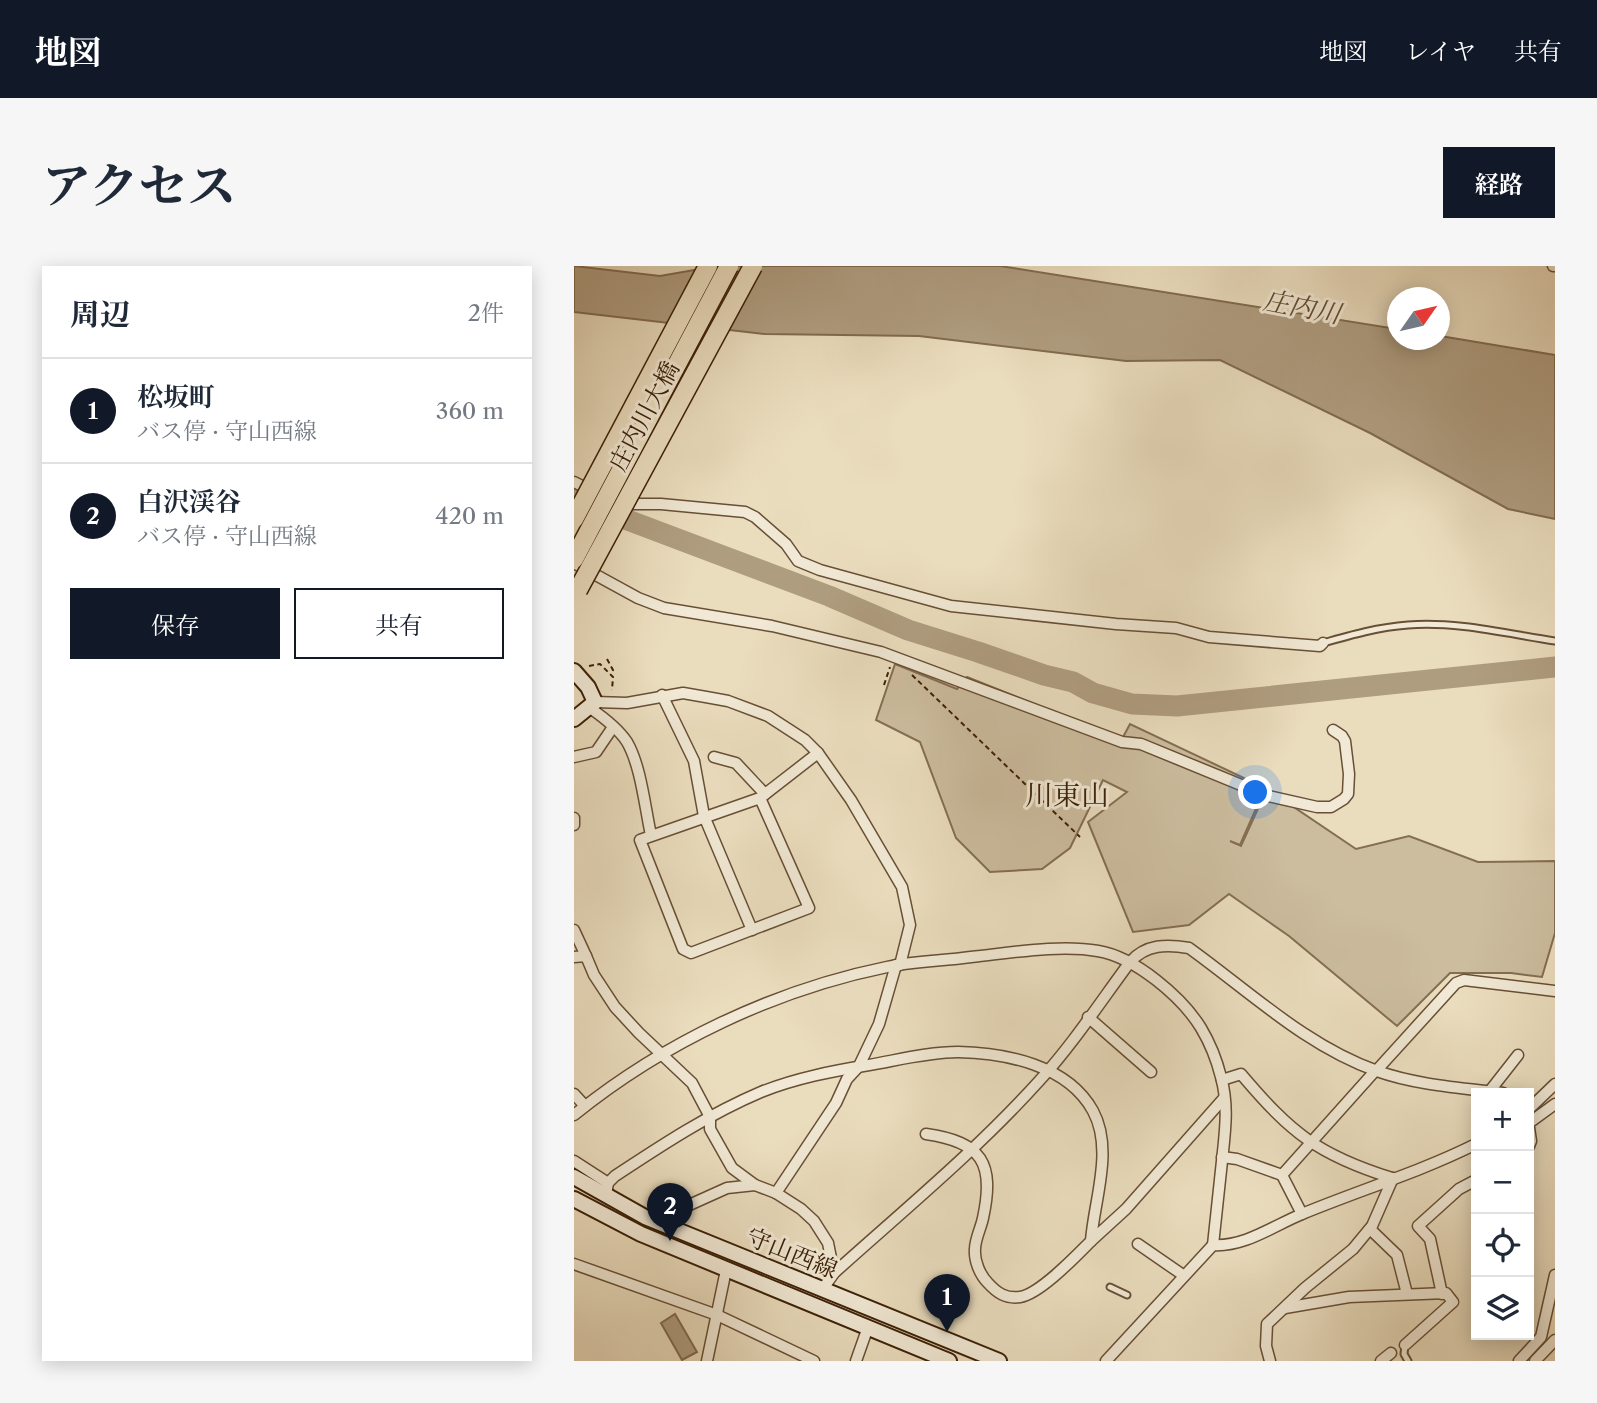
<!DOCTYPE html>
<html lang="ja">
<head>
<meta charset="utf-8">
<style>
  :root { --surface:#fff; --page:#f6f6f7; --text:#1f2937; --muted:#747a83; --line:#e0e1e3; --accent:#111827 }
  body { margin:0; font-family:"Libre Caslon Text","Noto Serif JP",serif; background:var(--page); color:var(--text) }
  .controls { position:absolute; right:21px; bottom:21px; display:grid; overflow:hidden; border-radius:0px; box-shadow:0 4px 18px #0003 }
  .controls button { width:63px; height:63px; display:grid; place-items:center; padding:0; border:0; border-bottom:2px solid var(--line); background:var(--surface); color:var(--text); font:35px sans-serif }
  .compass { position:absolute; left:813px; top:21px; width:63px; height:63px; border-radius:50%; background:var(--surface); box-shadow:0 4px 18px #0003; rotate:56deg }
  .you { position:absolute; left:682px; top:527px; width:24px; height:24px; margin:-18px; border:5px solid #fff; border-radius:50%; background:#1a73e8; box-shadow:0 0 0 10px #1a73e833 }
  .badge { display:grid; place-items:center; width:46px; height:46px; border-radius:50%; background:var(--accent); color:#fff; font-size:23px; font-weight:700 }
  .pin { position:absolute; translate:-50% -58px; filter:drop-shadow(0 2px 4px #0008) }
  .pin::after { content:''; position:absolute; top:37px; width:24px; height:21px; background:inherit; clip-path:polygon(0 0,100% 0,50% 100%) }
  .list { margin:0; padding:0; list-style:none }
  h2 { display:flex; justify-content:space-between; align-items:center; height:91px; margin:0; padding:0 28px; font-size:30px }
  h2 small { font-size:23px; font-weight:400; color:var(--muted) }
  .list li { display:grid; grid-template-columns:46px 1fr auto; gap:21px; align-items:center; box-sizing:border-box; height:105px; padding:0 28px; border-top:2px solid var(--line) }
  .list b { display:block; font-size:26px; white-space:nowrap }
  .list p { margin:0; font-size:23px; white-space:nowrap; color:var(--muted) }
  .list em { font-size:23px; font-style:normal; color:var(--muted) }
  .actions { display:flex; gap:14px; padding:21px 28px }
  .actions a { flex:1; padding:16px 0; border:2px solid var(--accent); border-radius:0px; text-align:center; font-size:24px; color:var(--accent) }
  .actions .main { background:var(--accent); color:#fff }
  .icon { flex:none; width:38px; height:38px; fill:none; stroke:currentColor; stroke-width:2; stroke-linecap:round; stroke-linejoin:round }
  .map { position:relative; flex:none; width:981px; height:1095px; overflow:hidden; border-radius:0px }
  header { display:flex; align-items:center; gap:42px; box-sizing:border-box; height:98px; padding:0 35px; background:var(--accent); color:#fff }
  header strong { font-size:33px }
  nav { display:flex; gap:38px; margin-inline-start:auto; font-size:24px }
  .intro { display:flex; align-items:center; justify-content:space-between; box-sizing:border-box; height:168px; padding:0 42px }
  h1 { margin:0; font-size:49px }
  .button { padding:18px 32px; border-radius:0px; background:var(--accent); color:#fff; font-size:24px; font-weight:700 }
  main { display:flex; gap:42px; padding:0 42px }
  aside { flex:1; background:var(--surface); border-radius:0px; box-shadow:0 4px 18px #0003 }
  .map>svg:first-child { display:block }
  .green { fill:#ccbd9f; stroke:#846e53; stroke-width:2 }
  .water { fill:#af9d80; stroke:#816b50; stroke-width:2 }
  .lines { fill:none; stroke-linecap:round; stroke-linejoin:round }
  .river { stroke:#af9d80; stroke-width:21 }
  .lane-casing { stroke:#684f35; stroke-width:9 }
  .street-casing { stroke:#684f35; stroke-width:13 }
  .secondary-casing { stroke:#3c2007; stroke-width:18 }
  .path { stroke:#3c2007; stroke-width:2; stroke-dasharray:5 3.5; stroke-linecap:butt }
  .lane { stroke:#f1e9d5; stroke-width:5 }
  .street { stroke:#f1e9d5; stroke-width:10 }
  .secondary { stroke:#f1e9d5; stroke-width:14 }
  .highway-bridge-casing { stroke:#3c2007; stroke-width:21; stroke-linecap:butt }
  .highway-bridge { stroke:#eaddbe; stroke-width:18 }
  .labels { text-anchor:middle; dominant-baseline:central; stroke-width:6; stroke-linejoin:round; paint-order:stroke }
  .street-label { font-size:24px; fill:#3c2007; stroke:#f1e9d5 }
  .water-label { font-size:26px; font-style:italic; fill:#644c31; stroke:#f1e9d5 }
  .quarter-label { font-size:28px; fill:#3c2007; stroke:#f1e9d5 }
</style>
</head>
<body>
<header>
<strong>地図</strong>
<nav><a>地図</a><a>レイヤ</a><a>共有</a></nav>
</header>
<div class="intro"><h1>アクセス</h1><a class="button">経路</a></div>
<main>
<aside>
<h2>周辺<small>2件</small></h2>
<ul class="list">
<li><span class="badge">1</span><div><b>松坂町</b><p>バス停 · 守山西線</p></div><em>360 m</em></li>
<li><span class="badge">2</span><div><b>白沢渓谷</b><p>バス停 · 守山西線</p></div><em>420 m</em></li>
</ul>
<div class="actions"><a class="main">保存</a><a>共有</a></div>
</aside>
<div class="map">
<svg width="981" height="1095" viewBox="0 0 981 1095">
  <rect width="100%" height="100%" fill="#eaddbe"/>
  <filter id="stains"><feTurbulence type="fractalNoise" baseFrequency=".00286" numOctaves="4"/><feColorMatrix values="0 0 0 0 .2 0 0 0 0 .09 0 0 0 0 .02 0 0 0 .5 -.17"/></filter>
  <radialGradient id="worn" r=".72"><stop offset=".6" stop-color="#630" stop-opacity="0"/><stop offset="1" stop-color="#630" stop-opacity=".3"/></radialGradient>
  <polygon class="green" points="321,398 383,423 393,411 548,473 556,458 691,522 666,579 656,575 667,580 693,523 782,583 835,570 904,596 981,595 981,667 968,711 937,707 876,707 823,760 715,670 655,628 615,659 559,666 514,556 553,526 529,514 496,582 468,603 416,606 382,572 346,476 302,454"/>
  <g class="water">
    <polygon points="0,0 86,10 143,0 426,0 823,63 824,74 866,74 866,70 981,89 981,253 934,243 796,167 646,94 552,95 345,70 191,68 0,46"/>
    <polygon points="101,1048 123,1086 108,1094 87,1057"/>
  </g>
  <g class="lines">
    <polyline class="river" points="0,232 19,241 255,330 334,364 404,386 470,409 499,416 519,427 558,438 603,440 981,401"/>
    <g class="lane-casing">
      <g id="lane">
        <path d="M749,377c28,-8 56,-16 85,-18 48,-4 100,9 147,16"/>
        <polyline points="536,1021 553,1029"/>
        <polyline points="831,1079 830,1088 834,1095"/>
      </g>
    </g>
    <g class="street-casing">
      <g id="street">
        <polyline points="979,0 981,0"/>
        <polyline points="0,216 20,226"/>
        <polyline points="49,238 87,238 171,246 181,251 212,278 224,295 246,304 377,340 542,358 602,362 635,371 746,380 749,377"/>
        <polyline points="0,297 64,332 90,342 198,360 307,386 548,476 567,478 694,530 743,541 757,541 770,533 774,528 775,508 771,475 768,470 759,464"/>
        <polyline points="88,429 120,495 130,550 178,664"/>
        <polyline points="21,436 53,437 109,427 132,431 154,435 194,450 231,474 244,487 277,534 328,621 336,659 326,699"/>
        <path d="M16,442c13,9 28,20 37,34 14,24 18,66 24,93"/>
        <polyline points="0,491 22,486 39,461"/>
        <polyline points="140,491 162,497 191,528"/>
        <polyline points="186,532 235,642 117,687 109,683 66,574 186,532 244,487"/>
        <polyline points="0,552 0,559"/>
        <polyline points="0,664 12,690"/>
        <polyline points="0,691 12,690 20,709 41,741 65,767 118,817 136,851 136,863 158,902 181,919 202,927 227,943 240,955 254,977 260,1007"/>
        <polyline points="514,751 577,806"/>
        <polyline points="802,805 882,717 890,714 981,725"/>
        <path d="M648,814l19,-6c50,59 77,81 151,104"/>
        <polyline points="915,826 944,789"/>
        <polyline points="0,828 11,840"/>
        <polyline points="955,843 981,818"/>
        <path d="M0,849c89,-72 200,-125 313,-148 27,-6 56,-6 84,-10 39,-4 89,-13 127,-6 37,6 84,46 103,77 9,15 16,33 20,49 8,29 4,55 1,84 -3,28 -6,56 -9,84"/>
        <polyline points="955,857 981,838"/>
        <polyline points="955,862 957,875 955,880"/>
        <path d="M352,868c56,8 69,29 57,84 -2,10 -8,21 -8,31 -1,12 5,26 13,34 9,10 18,16 32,14 20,-3 56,-41 71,-56"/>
        <polyline points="648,891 663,893 708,909"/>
        <polyline points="0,895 34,917"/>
        <polyline points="202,927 262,837 273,813 285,800 305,758 322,699"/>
        <path d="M32,929l2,-12 7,-7c47,-31 94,-62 146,-84 35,-14 72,-21 108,-27 29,-5 60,-13 89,-13 48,1 110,13 135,59 21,39 1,89 -2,130l35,-32 98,-111"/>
        <polyline points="113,940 153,922 181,919"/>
        <polyline points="728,948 708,909 801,805"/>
        <polyline points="796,963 823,989 833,1028"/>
        <polyline points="564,978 609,1009"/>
        <polyline points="0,998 143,1049 240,1095"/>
        <path d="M248,1024l12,-17c70,-63 143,-123 206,-193 33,-36 61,-79 90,-118 16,-18 37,-18 59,-14 60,43 117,98 188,123 39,14 85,17 126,22"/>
        <polyline points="868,1028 856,973 844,960 885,923 902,914"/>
        <polyline points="711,1042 775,1031 872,1027 879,1036 831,1079"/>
        <polyline points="133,1095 152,1004"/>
        <polyline points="282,1095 294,1061"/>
        <path d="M532,1095l107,-116c32,2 60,-19 89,-31 58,-24 118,-42 174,-70"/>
        <polyline points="696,1095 692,1080 693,1058 731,1022 779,983 798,960 819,912"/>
        <polyline points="807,1095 817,1087"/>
        <polyline points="945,1095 967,1071 981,1009"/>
        <polyline points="961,1095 981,1074"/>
      </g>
    </g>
    <g class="secondary-casing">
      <g id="secondary">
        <polyline points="0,405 14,421 21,436 0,453"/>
        <polyline points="0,911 71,951 425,1095"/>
        <polyline points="0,933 67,968 375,1095"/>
      </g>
    </g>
    <g class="path">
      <polyline points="33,393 39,404 38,408"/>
      <polyline points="15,400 26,398 39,411 38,424"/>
      <polyline points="338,409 506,571"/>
      <polyline points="310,419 316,401"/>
    </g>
    <use href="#lane" class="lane"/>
    <use href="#street" class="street"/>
    <use href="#secondary" class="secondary"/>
    <g class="highway-bridge-casing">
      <g id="highway-bridge">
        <polyline points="0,253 134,0"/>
        <polyline points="0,293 155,0"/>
        <polyline points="4,324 179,0"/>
      </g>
    </g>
    <use href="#highway-bridge" class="highway-bridge"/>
  </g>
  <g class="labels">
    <g class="street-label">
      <text transform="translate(70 150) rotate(-62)">庄内川大橋</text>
      <text transform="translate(218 987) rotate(22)">守山西線</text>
    </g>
    <g class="water-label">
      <text transform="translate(728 41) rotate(11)">庄内川</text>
    </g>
    <g class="quarter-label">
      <text x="493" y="529">川東山</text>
    </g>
  </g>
  <rect width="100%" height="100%" filter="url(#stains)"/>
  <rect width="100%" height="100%" fill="url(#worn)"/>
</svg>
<div class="controls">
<button>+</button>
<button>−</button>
<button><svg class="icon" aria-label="locate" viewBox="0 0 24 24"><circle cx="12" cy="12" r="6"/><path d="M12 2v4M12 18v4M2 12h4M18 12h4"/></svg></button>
<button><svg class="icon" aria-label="layers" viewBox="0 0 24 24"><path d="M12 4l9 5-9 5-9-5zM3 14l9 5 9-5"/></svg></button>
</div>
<svg class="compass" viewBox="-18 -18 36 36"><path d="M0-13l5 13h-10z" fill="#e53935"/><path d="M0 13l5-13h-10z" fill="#747a83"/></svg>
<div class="you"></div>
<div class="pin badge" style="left:373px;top:1066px">1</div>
<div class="pin badge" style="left:96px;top:975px">2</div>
</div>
</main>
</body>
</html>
